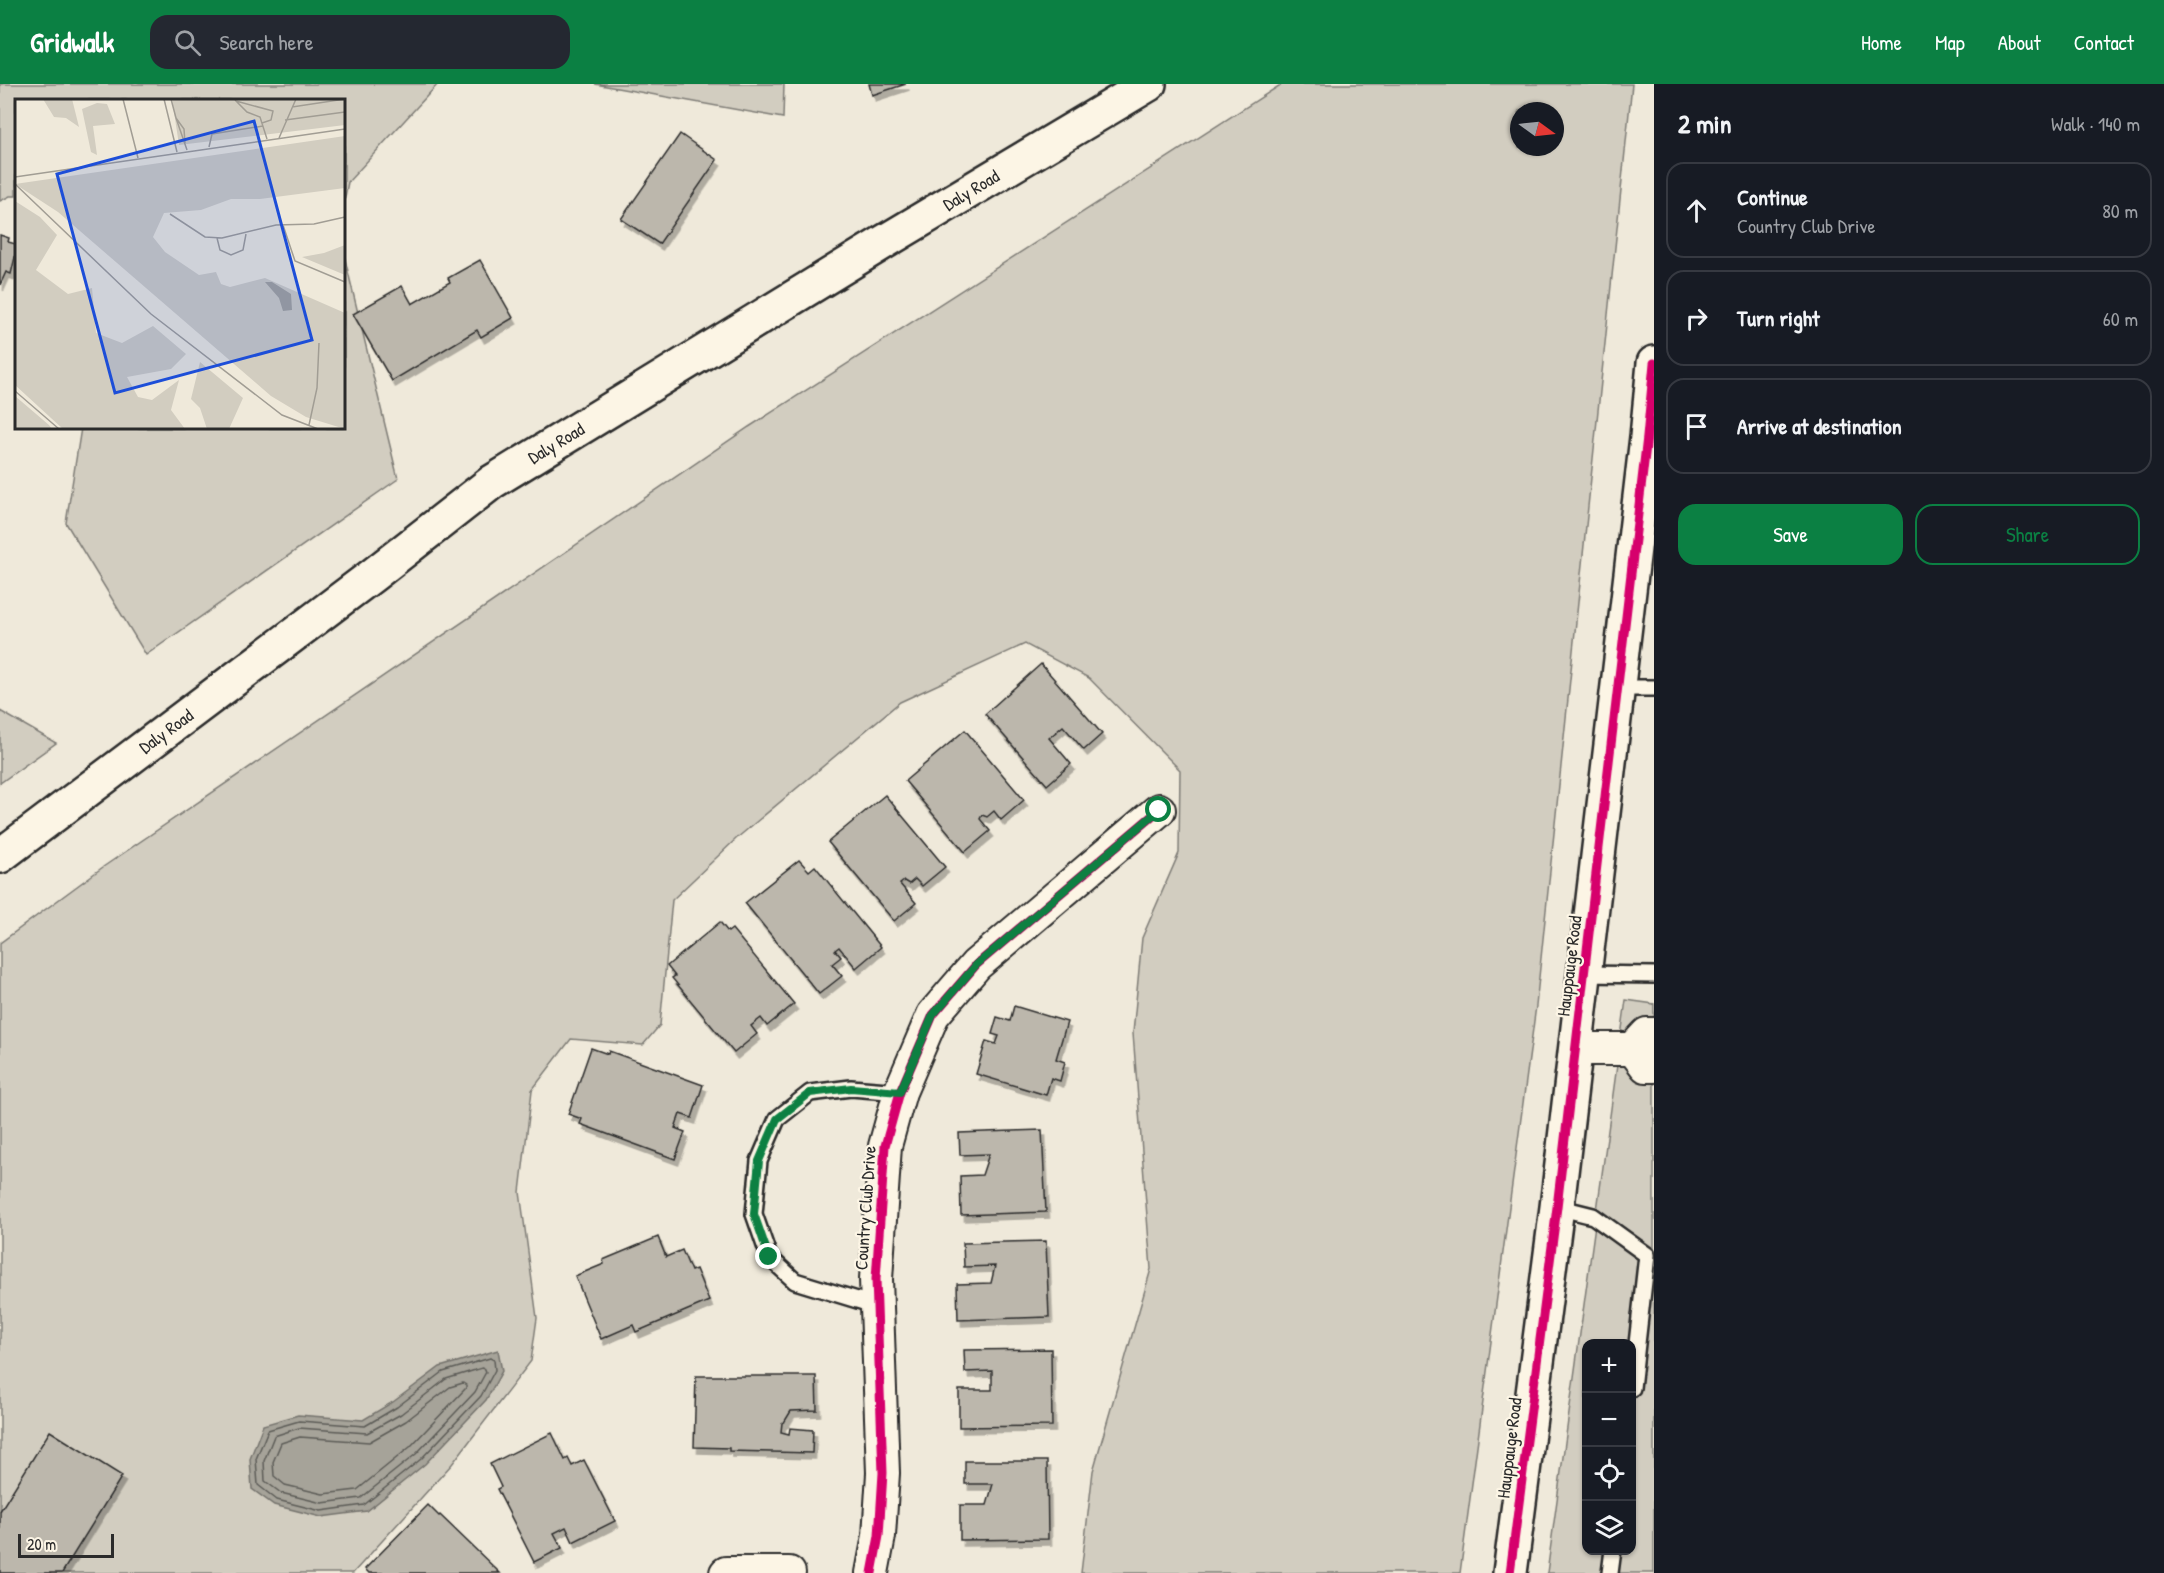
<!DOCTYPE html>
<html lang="en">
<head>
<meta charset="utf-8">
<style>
  :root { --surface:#171b24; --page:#242831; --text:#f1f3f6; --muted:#9ea1a6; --line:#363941; --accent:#0b8043 }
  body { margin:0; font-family:"Patrick Hand",sans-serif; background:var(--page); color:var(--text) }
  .controls { position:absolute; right:18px; bottom:18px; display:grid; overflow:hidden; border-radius:12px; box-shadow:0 2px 4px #0004 }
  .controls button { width:54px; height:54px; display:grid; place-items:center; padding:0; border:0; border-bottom:2px solid var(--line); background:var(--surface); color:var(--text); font:30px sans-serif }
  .compass { position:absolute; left:1510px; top:18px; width:54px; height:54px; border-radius:50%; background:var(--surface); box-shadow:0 2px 4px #0004; rotate:105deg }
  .scale { position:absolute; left:18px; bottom:15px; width:96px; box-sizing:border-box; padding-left:6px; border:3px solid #2b2b2b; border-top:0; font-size:16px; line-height:21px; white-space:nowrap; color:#2b2b2b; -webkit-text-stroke:4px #fcf5e5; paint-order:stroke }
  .stop { position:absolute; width:18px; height:18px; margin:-14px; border:4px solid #0b8043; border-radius:50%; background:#fff }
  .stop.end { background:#0b8043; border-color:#fff; box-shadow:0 2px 6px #0008 }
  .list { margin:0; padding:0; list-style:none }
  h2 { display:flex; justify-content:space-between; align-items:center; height:78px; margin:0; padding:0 24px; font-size:26px }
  h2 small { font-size:20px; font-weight:400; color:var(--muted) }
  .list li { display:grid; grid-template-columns:39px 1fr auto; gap:18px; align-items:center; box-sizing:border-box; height:96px; margin:0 12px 12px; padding:0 12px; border:2px solid var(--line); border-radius:18px }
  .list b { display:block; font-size:22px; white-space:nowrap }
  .list p { margin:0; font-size:20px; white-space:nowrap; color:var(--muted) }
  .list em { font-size:20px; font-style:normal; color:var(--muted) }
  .actions { display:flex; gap:12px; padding:18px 24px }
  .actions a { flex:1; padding:14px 0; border:2px solid var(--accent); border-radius:18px; text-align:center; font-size:21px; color:var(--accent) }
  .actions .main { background:var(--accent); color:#fff }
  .icon { flex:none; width:33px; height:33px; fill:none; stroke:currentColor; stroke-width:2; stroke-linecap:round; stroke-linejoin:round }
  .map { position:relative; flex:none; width:1654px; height:1489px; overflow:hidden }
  header { display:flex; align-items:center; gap:36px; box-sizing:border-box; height:84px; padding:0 30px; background:var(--accent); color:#fff }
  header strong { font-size:28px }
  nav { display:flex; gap:33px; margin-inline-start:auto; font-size:21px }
  .search { width:420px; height:54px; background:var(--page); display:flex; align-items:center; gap:15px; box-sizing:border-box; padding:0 21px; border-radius:18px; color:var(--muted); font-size:22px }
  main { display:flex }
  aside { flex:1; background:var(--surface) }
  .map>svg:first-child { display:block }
  .green { fill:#d2cdc0; stroke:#7e7c76; stroke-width:1.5; fill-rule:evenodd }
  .water { fill:#a6a399; stroke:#75736d; stroke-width:1.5 }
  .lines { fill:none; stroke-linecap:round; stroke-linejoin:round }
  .shore { stroke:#5c5b57; stroke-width:1.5 }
  .building { fill:#bcb7ac; stroke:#2b2b2b; stroke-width:1.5; filter:url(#shadow) }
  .service-casing { stroke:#2b2b2b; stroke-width:20 }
  .minor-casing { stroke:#2b2b2b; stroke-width:36 }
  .tertiary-casing { stroke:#2b2b2b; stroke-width:38 }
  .secondary-casing { stroke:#2b2b2b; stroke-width:38 }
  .service { stroke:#fcf5e5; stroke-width:15 }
  .minor { stroke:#fcf5e5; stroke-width:32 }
  .tertiary { stroke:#fcf5e5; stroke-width:33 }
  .secondary { stroke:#fcf5e5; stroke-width:33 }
  .cycleway-casing { stroke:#fcf5e5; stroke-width:13 }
  .cycleway { stroke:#d6006c; stroke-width:9 }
  .route { stroke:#0b8043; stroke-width:8 }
  .labels { text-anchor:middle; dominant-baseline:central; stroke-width:4.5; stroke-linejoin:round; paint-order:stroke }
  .street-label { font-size:18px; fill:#2b2b2b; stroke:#fcf5e5 }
  .inset-road { fill:none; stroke:#a19d94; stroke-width:1.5 }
  .view { fill:#1d4ed8; fill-opacity:0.15; stroke:#1d4ed8; stroke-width:3 }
  .inset-edge { fill:none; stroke:#2b2b2b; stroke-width:3 }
</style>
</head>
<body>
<header>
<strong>Gridwalk</strong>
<div class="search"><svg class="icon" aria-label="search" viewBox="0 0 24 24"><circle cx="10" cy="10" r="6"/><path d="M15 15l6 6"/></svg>Search here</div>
<nav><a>Home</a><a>Map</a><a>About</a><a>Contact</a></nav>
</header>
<main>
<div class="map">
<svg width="1654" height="1489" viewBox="0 0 1654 1489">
  <defs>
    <filter id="shadow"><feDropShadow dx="3.5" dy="6" stdDeviation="0" flood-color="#0004"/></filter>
  </defs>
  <rect width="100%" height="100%" fill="#efe9da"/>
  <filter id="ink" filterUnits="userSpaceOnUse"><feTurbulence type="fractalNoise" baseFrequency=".0167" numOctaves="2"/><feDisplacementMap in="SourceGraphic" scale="12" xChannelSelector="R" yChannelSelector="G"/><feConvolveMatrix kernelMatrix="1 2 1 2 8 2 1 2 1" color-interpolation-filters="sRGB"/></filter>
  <g filter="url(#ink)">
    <g class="green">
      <polygon points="0,0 438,0 348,98 344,118 344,16 16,16 16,112 10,112 0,117"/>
      <polygon points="595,0 784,0 783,34"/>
      <path d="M1282,0h350l-96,922 -76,567h-379l12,-102 58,-202 -18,-236 9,-95 37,-85 1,-83 -91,-92 -64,-34 -125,58 -163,136 -65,62 -12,125 -17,20 -72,-6 -39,51 -12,102 17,126 -6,43 -79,103 -99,109h-353v-630l103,-76 646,-440zM1519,27h36v36h-36z"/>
      <polygon points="344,171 398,395 146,571 66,439 81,344 344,344"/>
      <polygon points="0,627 56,659 0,699"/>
      <path d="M1626,916l28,4v569h-107zM1586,1260h46v206h-46z"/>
    </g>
    <polygon class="water" points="498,1266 502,1287 486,1316 425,1380 367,1427 321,1433 274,1421 252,1405 250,1375 263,1341 298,1331 363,1336 393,1318 440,1283"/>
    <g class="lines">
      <g class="shore">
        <polygon points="490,1274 494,1276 495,1286 481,1312 421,1375 364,1421 321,1427 277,1416 258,1401 256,1375 268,1346 299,1337 365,1342 397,1323 443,1288"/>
        <polygon points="482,1284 485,1285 486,1288 475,1308 416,1370 361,1414 322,1419 281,1409 265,1397 264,1377 274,1352 299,1344 367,1349 401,1330 446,1295"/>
        <polygon points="463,1299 466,1301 466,1304 410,1363 357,1406 323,1410 285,1401 274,1392 273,1378 281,1359 300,1353 369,1358 406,1337 450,1303"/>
      </g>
    </g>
    <g class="building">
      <polygon points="869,0 906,0 872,11"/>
      <polygon points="680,50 717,76 659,160 621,135"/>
      <polygon points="0,151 9,154 8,158 16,160 16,169 11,190 6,188 0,201"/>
      <polygon points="480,176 513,234 481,253 477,246 392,297 353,230 402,202 412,220 450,198 448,194"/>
      <polygon points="1041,580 1102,650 1084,666 1063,642 1049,654 1071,680 1047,701 985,630"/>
      <polygon points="965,646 1024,716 1001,736 994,727 987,733 982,731 980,735 990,747 965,768 905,697"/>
      <polygon points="885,711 945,783 922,802 915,795 909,800 904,797 900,800 916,819 894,837 828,758"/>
      <polygon points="799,776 809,787 815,782 881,863 856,884 839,863 835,866 841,873 832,880 842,892 819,910 745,819"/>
      <polygon points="720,838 728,848 732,845 794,920 767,942 761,934 751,942 757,950 734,969 672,894 675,892 667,882"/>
      <polygon points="1014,922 1067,938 1056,975 1065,978 1060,997 1051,994 1046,1011 976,990 986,957 996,960 999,952 992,950 997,933 1010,937"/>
      <polygon points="591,964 608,970 609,967 703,1001 692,1034 680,1030 675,1044 685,1048 675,1075 580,1040 582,1035 568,1030"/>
      <polygon points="1042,1046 1046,1128 961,1131 960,1092 982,1091 989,1070 960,1071 959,1049"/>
      <polygon points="658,1153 666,1173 682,1166 691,1187 696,1185 709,1217 636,1248 633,1241 601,1255 575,1192 604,1180 603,1176"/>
      <polygon points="1046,1157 1049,1233 958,1236 957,1200 991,1199 995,1182 964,1183 963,1159"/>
      <polygon points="1051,1265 1052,1342 959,1343 959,1306 992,1306 992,1287 965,1288 964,1266"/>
      <polygon points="696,1292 816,1292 817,1326 791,1327 785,1337 782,1339 781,1348 789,1350 790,1344 813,1346 812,1369 729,1367 729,1364 694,1363"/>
      <polygon points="50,1347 122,1392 62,1489 0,1489 0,1427"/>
      <polygon points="552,1349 565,1376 568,1374 572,1382 584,1376 615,1437 573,1458 566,1443 554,1449 562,1464 534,1478 497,1405 501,1403 490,1380"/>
      <polygon points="965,1377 1047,1377 1048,1455 960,1456 960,1421 987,1421 993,1400 965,1400"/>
      <polygon points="428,1421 439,1432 440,1431 500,1489 369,1489 365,1485"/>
    </g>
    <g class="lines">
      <g class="service-casing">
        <g id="service">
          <polyline points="1618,604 1654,604"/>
          <polyline points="1584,890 1654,891"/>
          <polyline points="1557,1123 1593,1132 1647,1171 1632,1304"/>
          <polyline points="877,1222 795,1197 769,1173 754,1130 759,1077 777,1035 810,1009 851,1004 900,1008"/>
          <polyline points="1610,1489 1613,1466"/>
        </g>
      </g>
      <g class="minor-casing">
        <g id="minor">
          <polyline points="1576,965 1633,965 1647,950 1654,950"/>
          <polyline points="1633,965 1646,982 1654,982"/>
          <polyline points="726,1489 789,1489"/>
          <polyline points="872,1489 879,1452 883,1389 876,1195 885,1062 900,1008 933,931 976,881 1159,726"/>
        </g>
      </g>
      <g class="tertiary-casing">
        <polyline id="tertiary" points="1510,1489 1557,1123 1647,353 1654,279"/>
      </g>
      <g class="secondary-casing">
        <polyline id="secondary" points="0,772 373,491 492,398 884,158 1149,0"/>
      </g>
      <use href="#service" class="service"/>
      <use href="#minor" class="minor"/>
      <use href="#tertiary" class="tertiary"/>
      <use href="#secondary" class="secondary"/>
      <g class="cycleway-casing">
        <g id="cycleway">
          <polyline points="872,1489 879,1452 883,1389 876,1195 885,1062 900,1008 933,931 976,881 1159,726"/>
          <polyline points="1510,1489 1557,1123 1647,353 1654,279"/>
        </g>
      </g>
      <use href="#cycleway" class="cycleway"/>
    </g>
  </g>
  <g class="lines" filter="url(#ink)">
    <polyline class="route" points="769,1173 754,1130 759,1077 777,1035 810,1009 851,1004 900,1008 933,931 976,881 1159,726"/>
  </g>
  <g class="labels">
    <g class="street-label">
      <text transform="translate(971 106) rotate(-31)">Daly Road</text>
      <text transform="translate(556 359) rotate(-31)">Daly Road</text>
      <text transform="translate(166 647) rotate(-36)">Daly Road</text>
      <text transform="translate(1569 882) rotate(-83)">Hauppauge Road</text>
      <text transform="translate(865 1124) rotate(-86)">Country Club Drive</text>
      <text transform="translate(1509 1364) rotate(-83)">Hauppauge Road</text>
    </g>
  </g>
  <g transform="translate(15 15)">
    <rect width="330" height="330" fill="#efe9da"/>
    <path d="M28,0h29l7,28 -13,-9 -12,-1zM157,0h173v26l-166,20zM82,4l10,1 8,20 -22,2 4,29 -6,-3 -9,-43zM330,37v52l-85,11h-29l-30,11 -37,3 -11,24 12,15 34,23 17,-3 5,12 9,3 35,-9 80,35v116l-39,-12 -35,-21 -213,-184 -43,-28zM0,102l25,16 17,18 -21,35 32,24 24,-6 4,45 26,10 31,-17 33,28 -15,15 -44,8 11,20 14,3 27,-20 -8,30 14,19h-122l-48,-44zM330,146v30l-43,-18 22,-4zM185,263l43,36 -14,31h-22l-7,-21 -9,-9zM0,297l34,29 3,4h-37z" fill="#d2cdc0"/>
    <path d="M250,183h7l19,12 1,16 -9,1 -4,-13z" fill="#a6a399"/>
    <path class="inset-road" d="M108,0l15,59M149,0l13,53M156,0l5,19M220,1l12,12 13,5 7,22M221,2l37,10 -2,9 -9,3M277,8l53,-8M270,21l60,-8M264,39l17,-39M170,44l-1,-14 -8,-11 11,32M194,48l3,-13 51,-8M0,78l330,-48M0,85l136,130 131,101 36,14M155,115l35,23 17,1 54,-13 38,-1 31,-7M268,126l12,36 50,21M202,139l3,12 11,5 12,-5 3,-16M0,292l44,38M294,326l8,-37 2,-45"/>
    <path class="view" d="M239,22l58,219 -197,53 -58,-219z"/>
    <rect width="330" height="330" class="inset-edge"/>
  </g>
</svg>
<div class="controls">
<button>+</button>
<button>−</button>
<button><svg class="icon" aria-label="locate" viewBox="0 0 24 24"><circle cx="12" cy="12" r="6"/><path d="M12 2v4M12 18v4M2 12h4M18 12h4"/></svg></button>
<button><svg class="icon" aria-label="layers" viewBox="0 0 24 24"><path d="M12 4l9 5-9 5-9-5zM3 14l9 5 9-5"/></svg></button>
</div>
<svg class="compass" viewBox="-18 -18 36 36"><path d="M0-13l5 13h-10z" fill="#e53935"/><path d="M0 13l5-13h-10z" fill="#9ea1a6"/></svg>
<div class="scale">20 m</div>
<div class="stop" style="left:1159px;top:726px"></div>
<div class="stop end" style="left:769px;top:1173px"></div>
</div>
<aside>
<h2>2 min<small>Walk · 140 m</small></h2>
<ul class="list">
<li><svg class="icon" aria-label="ahead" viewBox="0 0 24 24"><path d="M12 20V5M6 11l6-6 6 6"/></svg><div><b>Continue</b><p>Country Club Drive</p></div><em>80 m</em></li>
<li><svg class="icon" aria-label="right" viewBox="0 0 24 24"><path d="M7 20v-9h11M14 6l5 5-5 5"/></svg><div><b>Turn right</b></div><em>60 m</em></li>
<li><svg class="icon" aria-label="arrive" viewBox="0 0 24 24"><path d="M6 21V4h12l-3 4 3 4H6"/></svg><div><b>Arrive at destination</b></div></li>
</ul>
<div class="actions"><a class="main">Save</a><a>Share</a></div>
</aside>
</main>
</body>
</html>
